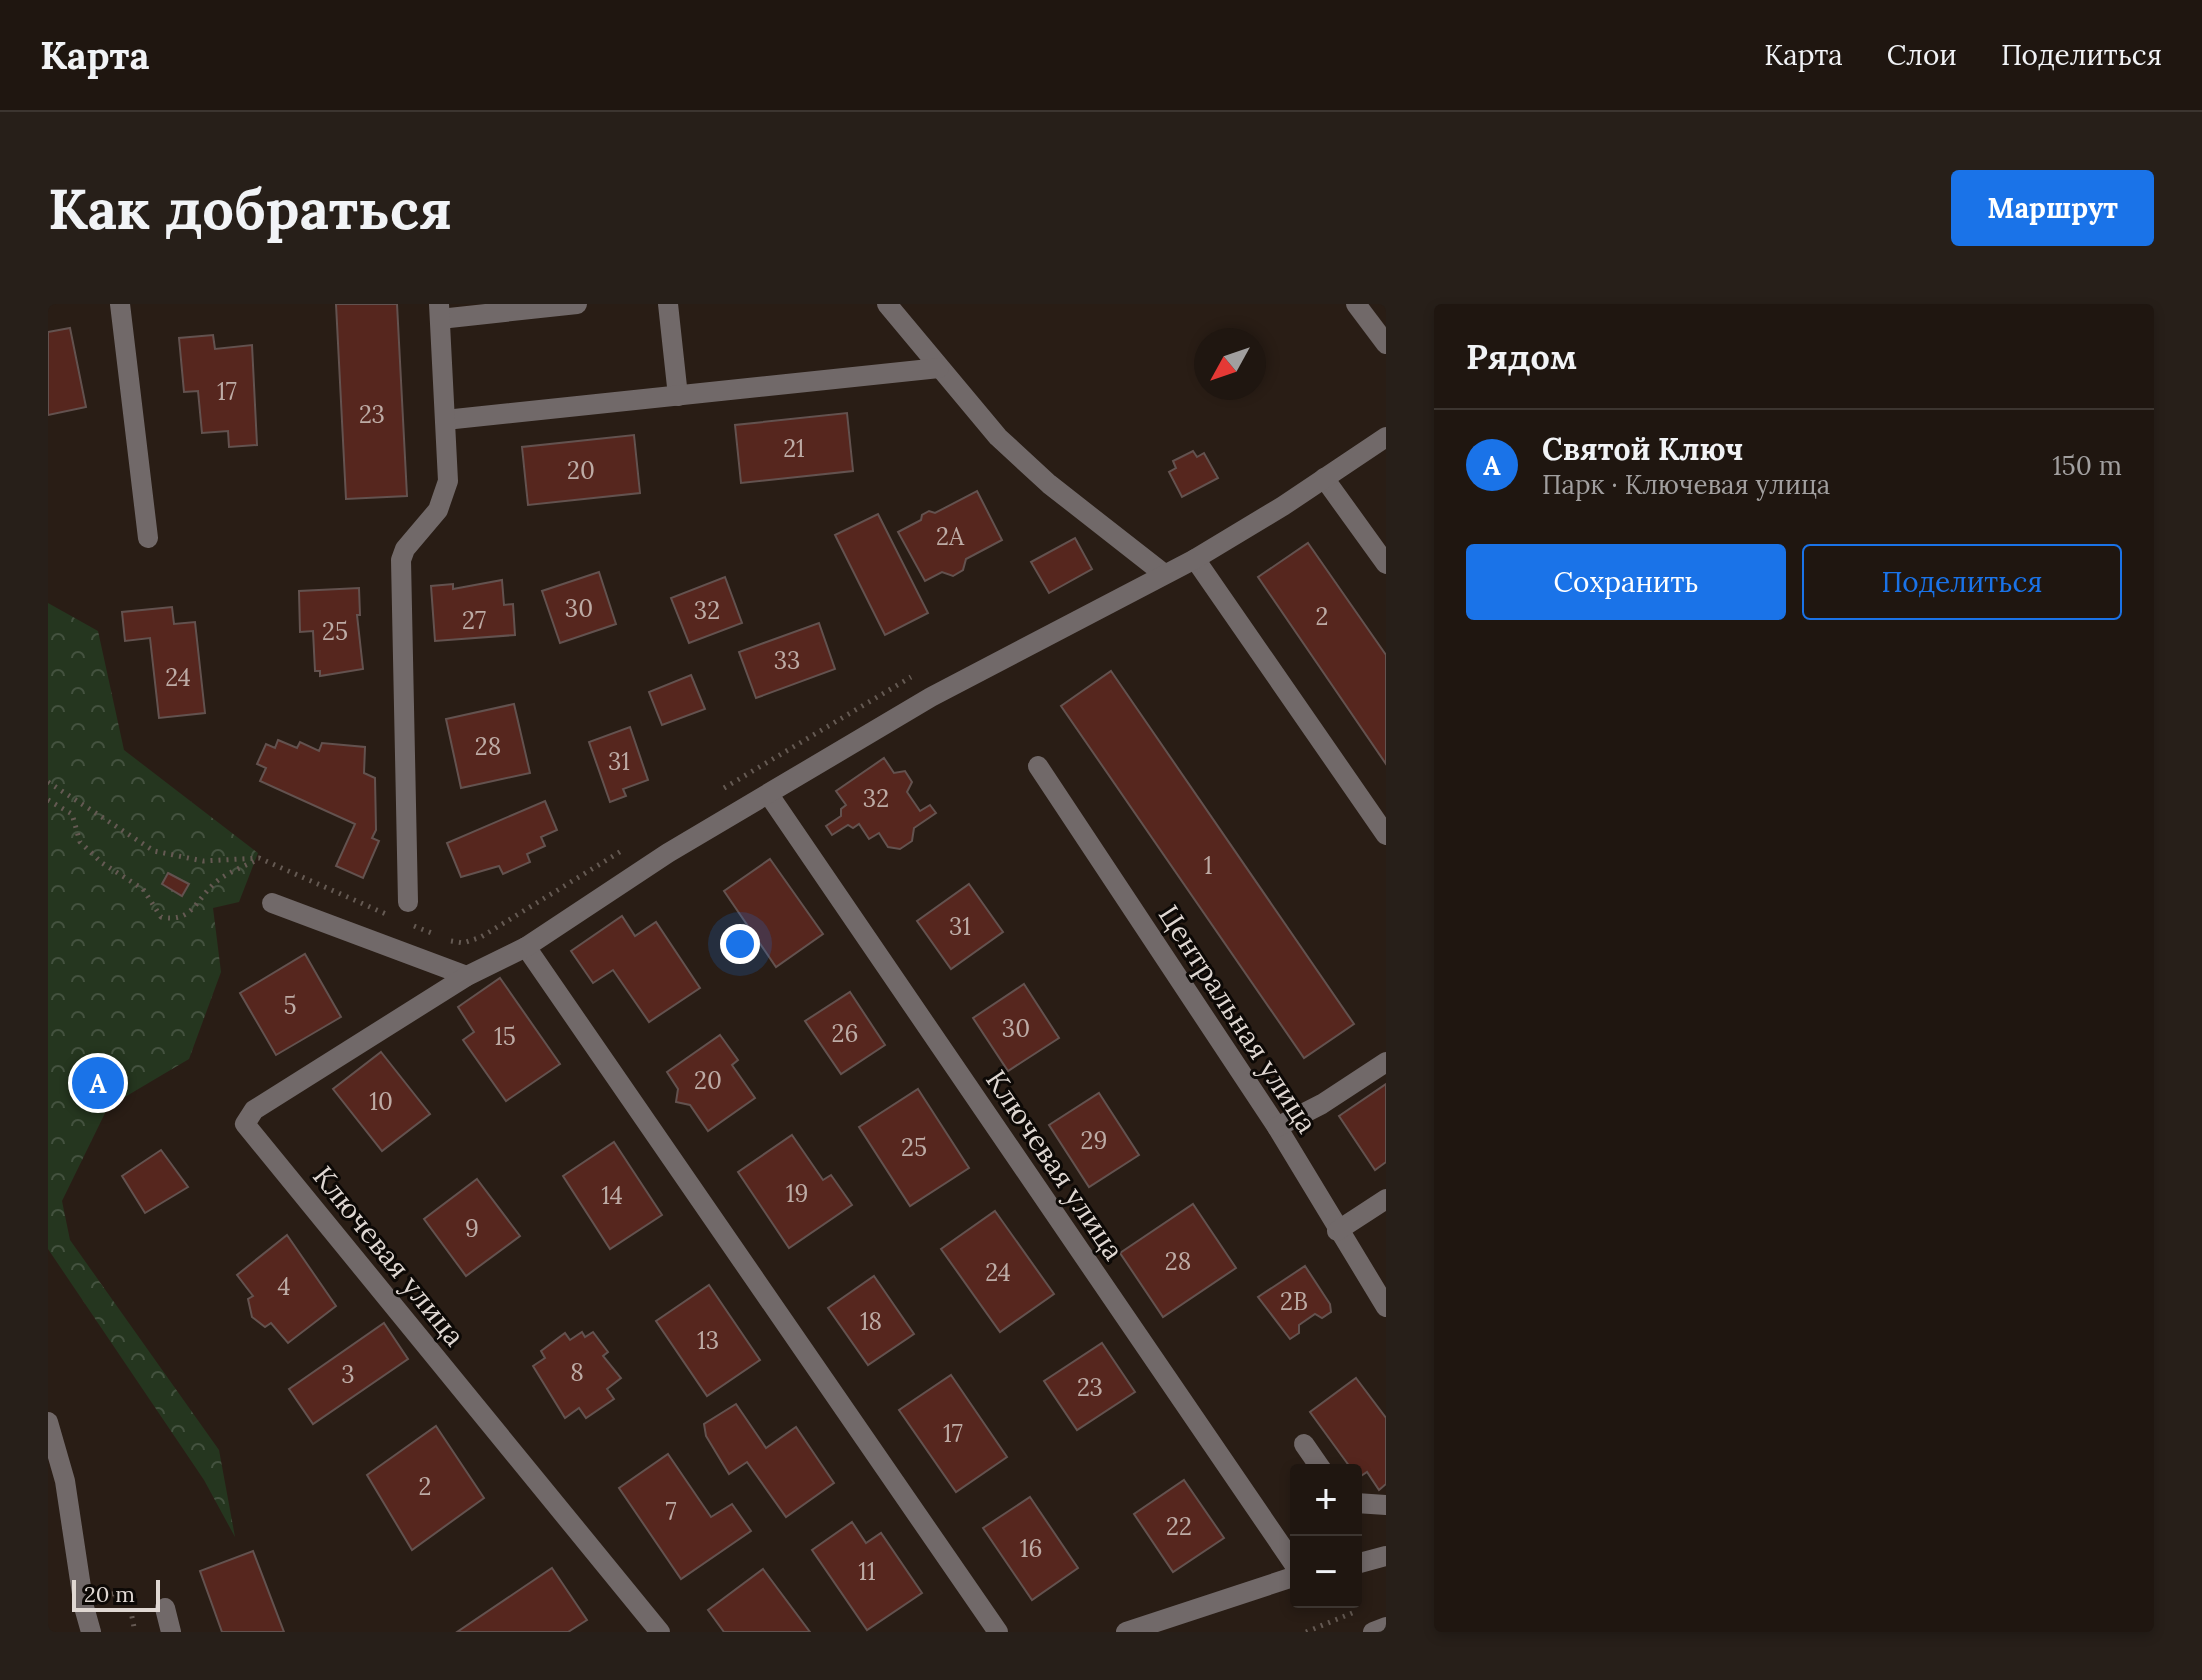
<!DOCTYPE html>
<html lang="ru">
<head>
<meta charset="utf-8">
<style>
  :root { --surface:#1f1610; --page:#271f19; --text:#f1f3f6; --muted:#a19f9f; --line:#3c3530; --accent:#1a73e8 }
  body { margin:0; font-family:Lora,serif; background:var(--page); color:var(--text) }
  .controls { position:absolute; right:24px; bottom:24px; display:grid; overflow:hidden; border-radius:8px; box-shadow:0 4px 12px #0003 }
  .controls button { width:72px; height:72px; display:grid; place-items:center; padding:0; border:0; border-bottom:2px solid var(--line); background:var(--surface); color:var(--text); font:40px sans-serif }
  .compass { position:absolute; left:1146px; top:24px; width:72px; height:72px; border-radius:50%; background:var(--surface); box-shadow:0 4px 12px #0003; rotate:230deg }
  .scale { position:absolute; left:24px; bottom:20px; width:88px; box-sizing:border-box; padding-left:8px; border:4px solid #dfd7d2; border-top:0; font-size:22px; line-height:28px; white-space:nowrap; color:#dfd7d2; -webkit-text-stroke:6px #0d0906; paint-order:stroke }
  .you { position:absolute; left:692px; top:640px; width:28px; height:28px; margin:-20px; border:6px solid #fff; border-radius:50%; background:#1a73e8; box-shadow:0 0 0 12px #1a73e833 }
  .badge { display:grid; place-items:center; width:52px; height:52px; border-radius:50%; background:var(--accent); color:#fff; font-size:26px; font-weight:700 }
  .pin { position:absolute; translate:-50% -50%; border:4px solid #fff; box-shadow:0 2px 8px #0006 }
  .list { margin:0; padding:0; list-style:none }
  h2 { display:flex; justify-content:space-between; align-items:center; height:104px; margin:0; padding:0 32px; font-size:34px }
  h2 small { font-size:26px; font-weight:400; color:var(--muted) }
  .list li { display:grid; grid-template-columns:52px 1fr auto; gap:24px; align-items:center; box-sizing:border-box; height:112px; padding:0 32px; border-top:2px solid var(--line) }
  .list b { display:block; font-size:30px; white-space:nowrap }
  .list p { margin:0; font-size:26px; white-space:nowrap; color:var(--muted) }
  .list em { font-size:26px; font-style:normal; color:var(--muted) }
  .actions { display:flex; gap:16px; padding:24px 32px }
  .actions a { flex:1; padding:18px 0; border:2px solid var(--accent); border-radius:8px; text-align:center; font-size:28px; color:var(--accent) }
  .actions .main { background:var(--accent); color:#fff }
  .map { position:relative; flex:none; width:1338px; height:1328px; overflow:hidden; border-radius:8px }
  header { display:flex; align-items:center; gap:48px; box-sizing:border-box; height:112px; padding:0 40px; background:var(--surface); border-bottom:2px solid var(--line) }
  header strong { font-size:38px }
  nav { display:flex; gap:44px; margin-inline-start:auto; font-size:28px }
  .intro { display:flex; align-items:center; justify-content:space-between; box-sizing:border-box; height:192px; padding:0 48px }
  h1 { margin:0; font-size:56px }
  .button { padding:20px 36px; border-radius:8px; background:var(--accent); color:#fff; font-size:28px; font-weight:700 }
  main { display:flex; gap:48px; padding:0 48px }
  aside { flex:1; background:var(--surface); border-radius:8px; box-shadow:0 4px 12px #0003 }
  .map>svg:first-child { display:block }
  .park { fill:url(#park-crowns) }
  .building { fill:#56261e; stroke:#63524f; stroke-width:2 }
  .lines { fill:none; stroke-linecap:round; stroke-linejoin:round }
  .path { stroke:#655a53; stroke-width:5; stroke-dasharray:2 6; stroke-linecap:butt }
  .minor { stroke:#716969; stroke-width:20 }
  .labels { text-anchor:middle; dominant-baseline:central; stroke-width:6; stroke-linejoin:round; paint-order:stroke }
  .number-label { font-size:24px; fill:#bdaba5 }
  .street-label { font-size:28px; fill:#dfd7d2; stroke:#0d0906 }
</style>
</head>
<body>
<header>
<strong>Карта</strong>
<nav><a>Карта</a><a>Слои</a><a>Поделиться</a></nav>
</header>
<div class="intro"><h1>Как добраться</h1><a class="button">Маршрут</a></div>
<main>
<div class="map">
<svg width="1338" height="1328" viewBox="0 0 1338 1328">
  <defs>
    <pattern id="park-crowns" width="20" height="18" patternUnits="userSpaceOnUse" patternTransform="scale(2)"><rect width="20" height="18" fill="#25361f"/><path d="M2 6a3 3 0 1 1 6 0M12 15a3 3 0 1 1 6 0" fill="none" stroke="#44523f"/></pattern>
  </defs>
  <rect width="100%" height="100%" fill="#291d15"/>
  <polygon class="park" points="0,299 50,327 76,446 210,549 191,598 165,604 173,668 141,755 60,803 14,897 22,936 171,1146 187,1233 156,1176 0,945"/>
  <g class="building">
    <polygon points="288,0 349,0 359,192 298,195"/>
    <polygon points="22,24 38,103 0,111 0,28"/>
    <polygon points="165,31 167,45 204,41 209,141 181,143 180,127 154,129 150,87 136,88 131,34"/>
    <polygon points="799,109 805,167 693,179 687,121"/>
    <polygon points="586,131 592,189 480,201 474,143"/>
    <polygon points="1145,147 1149,153 1156,149 1170,174 1134,193 1121,168 1128,164 1125,157"/>
    <polygon points="929,187 954,236 918,255 915,266 905,272 894,268 877,277 850,228 873,216 874,211 881,207 887,209"/>
    <polygon points="830,210 880,309 837,331 787,231"/>
    <polygon points="1027,234 1044,265 1001,289 983,258"/>
    <polygon points="1260,239 1338,351 1338,460 1210,273"/>
    <polygon points="551,268 568,320 512,339 494,287"/>
    <polygon points="677,273 694,319 641,339 623,294"/>
    <polygon points="454,276 456,301 465,300 467,331 387,337 383,282 405,280 405,285"/>
    <polygon points="311,284 312,311 309,311 315,365 272,372 272,367 267,367 265,327 252,328 251,287"/>
    <polygon points="124,303 126,320 147,318 157,409 111,414 102,334 77,337 74,308"/>
    <polygon points="771,319 787,365 708,394 691,348"/>
    <polygon points="1063,367 1306,720 1256,754 1013,402"/>
    <polygon points="643,371 657,405 614,421 601,388"/>
    <polygon points="466,400 482,469 413,484 398,415"/>
    <polygon points="582,423 600,476 575,485 578,492 562,498 541,438"/>
    <polygon points="230,436 249,444 252,438 271,447 274,439 317,443 316,469 327,474 328,526 324,534 331,537 315,574 288,562 307,520 212,477 218,464 209,460 218,440 227,444"/>
    <polygon points="836,454 846,469 857,467 864,478 859,488 872,507 882,501 888,509 866,524 864,537 852,545 840,543 831,529 821,535 811,520 805,524 800,521 784,531 778,522 793,512 793,505 798,501 788,487"/>
    <polygon points="497,497 509,526 493,533 497,542 479,550 482,558 455,570 451,562 413,573 399,539"/>
    <polygon points="722,555 775,630 728,663 676,587"/>
    <polygon points="120,569 141,580 134,592 114,580"/>
    <polygon points="921,580 955,628 903,665 869,617"/>
    <polygon points="574,612 587,632 608,618 652,684 601,718 565,666 545,679 523,647"/>
    <polygon points="257,650 293,713 228,751 192,689"/>
    <polygon points="452,674 512,760 458,797 415,736 426,728 410,703"/>
    <polygon points="976,680 1011,734 960,767 925,714"/>
    <polygon points="802,688 837,741 793,770 757,717"/>
    <polygon points="672,731 690,756 684,761 707,794 660,827 642,801 628,798 630,785 619,768"/>
    <polygon points="333,748 382,810 334,847 285,785"/>
    <polygon points="1338,780 1338,858 1327,866 1291,812"/>
    <polygon points="870,785 921,864 862,902 811,823"/>
    <polygon points="1051,789 1091,851 1041,883 1001,821"/>
    <polygon points="744,831 775,876 783,871 804,901 741,944 690,868"/>
    <polygon points="566,838 614,911 562,945 515,872"/>
    <polygon points="113,846 140,883 97,909 74,872"/>
    <polygon points="429,875 472,932 418,972 376,915"/>
    <polygon points="1145,900 1188,964 1115,1013 1072,949"/>
    <polygon points="947,907 1006,990 952,1028 893,945"/>
    <polygon points="239,931 288,1002 240,1039 223,1019 217,1023 204,1013 200,995 205,992 189,971"/>
    <polygon points="1257,962 1282,1000 1283,1008 1274,1014 1267,1010 1251,1021 1251,1029 1242,1035 1210,993"/>
    <polygon points="826,972 866,1030 820,1061 780,1004"/>
    <polygon points="661,981 712,1056 659,1092 608,1017"/>
    <polygon points="336,1019 360,1055 265,1120 241,1085"/>
    <polygon points="534,1028 537,1033 545,1028 560,1048 555,1052 573,1074 559,1085 566,1095 538,1114 531,1104 517,1114 485,1062 497,1054 493,1047 517,1029 522,1036"/>
    <polygon points="1054,1039 1087,1088 1029,1126 996,1077"/>
    <polygon points="903,1071 959,1153 908,1188 851,1106"/>
    <polygon points="1308,1074 1338,1114 1338,1180 1331,1186 1319,1168 1310,1174 1262,1108"/>
    <polygon points="688,1100 718,1144 748,1123 786,1179 738,1213 699,1158 681,1170 658,1132 656,1120"/>
    <polygon points="388,1122 436,1194 364,1246 319,1171"/>
    <polygon points="620,1150 663,1213 684,1200 703,1227 633,1275 571,1184"/>
    <polygon points="1136,1176 1176,1234 1125,1268 1086,1210"/>
    <polygon points="982,1193 1030,1264 984,1296 935,1224"/>
    <polygon points="804,1218 818,1239 833,1229 874,1289 819,1326 764,1246"/>
    <polygon points="205,1247 236,1328 174,1328 152,1267"/>
    <polygon points="504,1264 539,1316 520,1328 409,1328"/>
    <polygon points="715,1265 762,1328 676,1328 660,1306"/>
  </g>
  <g class="lines">
    <g class="path">
      <polyline points="0,478 106,547 155,557 211,554 338,610"/>
      <polyline points="676,484 863,373"/>
      <path d="M0,496l24,14 8,28 22,21 41,26 18,28c32,6 34,-17 55,-35 11,-9 26,-15 39,-21"/>
      <polyline points="366,622 386,630"/>
      <polyline points="403,637 415,639 433,633 575,546"/>
      <polyline points="56,1291 79,1288 87,1328"/>
      <polyline points="1258,1328 1309,1307"/>
    </g>
    <g class="minor">
      <polyline points="72,0 100,234"/>
      <polyline points="620,0 630,92"/>
      <polyline points="839,0 950,133 1001,180 1116,270"/>
      <polyline points="1308,0 1338,40"/>
      <polyline points="392,15 529,0"/>
      <polyline points="397,116 891,64"/>
      <polyline points="1276,174 1338,260"/>
      <polyline points="1147,255 1338,531"/>
      <polyline points="990,462 1229,823 1338,1003"/>
      <polyline points="721,491 1248,1263"/>
      <polyline points="360,598 353,256 357,245 390,206 400,177 391,0"/>
      <polyline points="224,599 419,672"/>
      <polyline points="478,643 950,1328"/>
      <polyline points="1229,823 1274,800 1338,758"/>
      <polyline points="1289,927 1338,895"/>
      <polyline points="0,1118 17,1177 36,1303 43,1328"/>
      <polyline points="1256,1140 1274,1166"/>
      <polyline points="1308,1199 1338,1201"/>
      <polyline points="1308,1260 1338,1252"/>
      <polyline points="117,1304 123,1328"/>
      <polyline points="612,1328 197,820 206,806 419,672 478,643 620,549 883,393 1147,255 1235,202 1338,133"/>
      <polyline points="1078,1328 1248,1272"/>
      <polyline points="1325,1328 1338,1323"/>
    </g>
  </g>
  <g class="labels">
    <g class="number-label">
      <text x="179" y="87">17</text>
      <text x="324" y="110">23</text>
      <text x="746" y="144">21</text>
      <text x="533" y="166">20</text>
      <text x="902" y="232">2А</text>
      <text x="531" y="304">30</text>
      <text x="659" y="306">32</text>
      <text x="1274" y="312">2</text>
      <text x="426" y="316">27</text>
      <text x="287" y="327">25</text>
      <text x="739" y="356">33</text>
      <text x="130" y="373">24</text>
      <text x="440" y="442">28</text>
      <text x="571" y="457">31</text>
      <text x="828" y="494">32</text>
      <text x="1160" y="561">1</text>
      <text x="912" y="622">31</text>
      <text x="242" y="701">5</text>
      <text x="968" y="724">30</text>
      <text x="797" y="729">26</text>
      <text x="457" y="732">15</text>
      <text x="660" y="776">20</text>
      <text x="333" y="797">10</text>
      <text x="1046" y="836">29</text>
      <text x="866" y="843">25</text>
      <text x="749" y="889">19</text>
      <text x="564" y="891">14</text>
      <text x="424" y="924">9</text>
      <text x="1130" y="957">28</text>
      <text x="950" y="968">24</text>
      <text x="236" y="982">4</text>
      <text x="1246" y="997">2В</text>
      <text x="823" y="1017">18</text>
      <text x="660" y="1036">13</text>
      <text x="529" y="1068">8</text>
      <text x="300" y="1070">3</text>
      <text x="1042" y="1083">23</text>
      <text x="905" y="1129">17</text>
      <text x="377" y="1182">2</text>
      <text x="623" y="1207">7</text>
      <text x="1131" y="1222">22</text>
      <text x="983" y="1244">16</text>
      <text x="819" y="1267">11</text>
    </g>
    <g class="street-label">
      <text transform="translate(1190 715) rotate(57)">Центральная улица</text>
      <text transform="translate(1007 861) rotate(56)">Ключевая улица</text>
      <text transform="translate(341 952) rotate(51)">Ключевая улица</text>
    </g>
  </g>
</svg>
<div class="controls">
<button>+</button>
<button>−</button>
</div>
<svg class="compass" viewBox="-18 -18 36 36"><path d="M0-13l5 13h-10z" fill="#e53935"/><path d="M0 13l5-13h-10z" fill="#a19f9f"/></svg>
<div class="scale">20 m</div>
<div class="you"></div>
<div class="pin badge" style="left:50px;top:779px">A</div>
</div>
<aside>
<h2>Рядом<small></small></h2>
<ul class="list">
<li><span class="badge">A</span><div><b>Святой Ключ</b><p>Парк · Ключевая улица</p></div><em>150 m</em></li>
</ul>
<div class="actions"><a class="main">Сохранить</a><a>Поделиться</a></div>
</aside>
</main>
</body>
</html>
